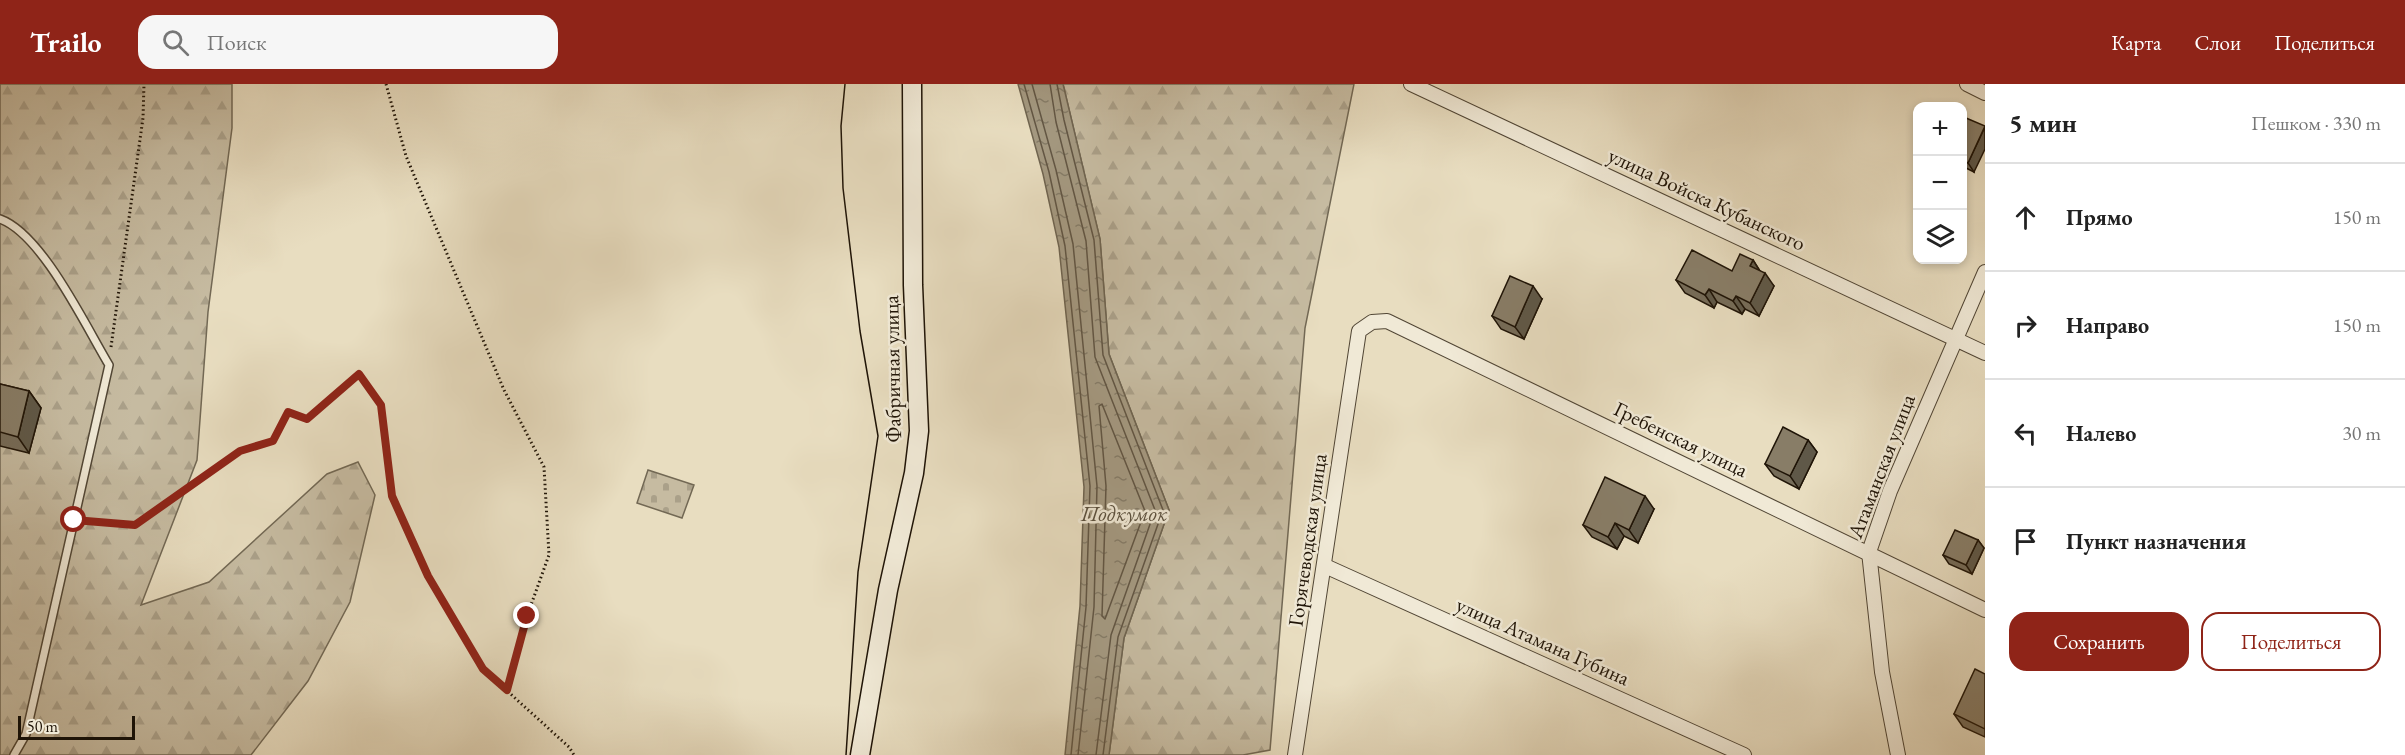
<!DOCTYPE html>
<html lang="ru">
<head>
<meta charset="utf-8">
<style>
  :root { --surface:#fff; --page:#f6f6f6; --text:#222; --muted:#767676; --line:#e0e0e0; --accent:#8f2418 }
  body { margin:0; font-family:"EB Garamond",serif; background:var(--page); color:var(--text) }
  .controls { position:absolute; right:18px; top:18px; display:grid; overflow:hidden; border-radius:12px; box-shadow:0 3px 9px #0003 }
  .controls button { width:54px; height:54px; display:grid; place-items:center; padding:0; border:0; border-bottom:2px solid var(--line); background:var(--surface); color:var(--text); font:30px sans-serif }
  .scale { position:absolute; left:18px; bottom:15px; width:117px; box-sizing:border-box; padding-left:6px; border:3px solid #1f1407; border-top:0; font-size:16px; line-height:21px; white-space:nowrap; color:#1f1407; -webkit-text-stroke:4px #f0e9d6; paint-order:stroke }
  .stop { position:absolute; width:18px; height:18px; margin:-14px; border:4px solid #8f2418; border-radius:50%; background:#fff }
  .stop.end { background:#8f2418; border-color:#fff; box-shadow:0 2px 6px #0008 }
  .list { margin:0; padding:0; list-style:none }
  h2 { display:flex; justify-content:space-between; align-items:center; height:78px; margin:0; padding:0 24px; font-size:26px }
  h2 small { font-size:20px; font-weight:400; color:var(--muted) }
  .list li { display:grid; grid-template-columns:39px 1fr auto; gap:18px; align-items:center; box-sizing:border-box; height:108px; padding:0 24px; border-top:2px solid var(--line) }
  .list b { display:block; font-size:22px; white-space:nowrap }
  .list em { font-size:20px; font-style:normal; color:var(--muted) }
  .actions { display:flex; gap:12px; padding:18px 24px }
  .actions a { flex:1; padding:14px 0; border:2px solid var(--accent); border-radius:18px; text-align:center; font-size:21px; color:var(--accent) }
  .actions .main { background:var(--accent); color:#fff }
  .icon { flex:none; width:33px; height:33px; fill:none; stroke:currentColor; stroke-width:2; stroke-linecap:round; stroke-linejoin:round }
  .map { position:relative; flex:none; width:1985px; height:671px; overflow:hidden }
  header { display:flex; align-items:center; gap:36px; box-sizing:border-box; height:84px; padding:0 30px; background:var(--accent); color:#fff }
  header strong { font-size:28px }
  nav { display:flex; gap:33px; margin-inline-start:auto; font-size:21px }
  .search { width:420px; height:54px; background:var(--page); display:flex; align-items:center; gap:15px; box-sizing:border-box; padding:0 21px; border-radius:18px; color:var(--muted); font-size:22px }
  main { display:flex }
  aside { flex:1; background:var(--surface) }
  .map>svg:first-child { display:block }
  .forest { fill:url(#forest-firs); stroke:#726854; stroke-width:1.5 }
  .cemetery { fill:url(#cemetery-stones); stroke:#726854; stroke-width:1.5 }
  .water { fill:url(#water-ripples); stroke:#6f6450; stroke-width:1.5 }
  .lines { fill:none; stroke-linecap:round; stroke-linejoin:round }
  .shore { stroke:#625644; stroke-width:1.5 }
  .service-casing { stroke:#514635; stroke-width:10 }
  .minor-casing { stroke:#514635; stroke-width:16 }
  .secondary-casing { stroke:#1f1407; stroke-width:21 }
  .path { stroke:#1f1407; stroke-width:3; stroke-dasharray:1.5 3; stroke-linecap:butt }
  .service { stroke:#f0e9d6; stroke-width:7 }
  .minor { stroke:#f0e9d6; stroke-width:14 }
  .secondary { stroke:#f0e9d6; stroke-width:18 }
  .tram { stroke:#1f1407; stroke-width:1.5 }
  .wall { fill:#756c59; stroke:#1f1407; stroke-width:1.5 }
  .shaded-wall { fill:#5f5848; stroke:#1f1407; stroke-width:1.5 }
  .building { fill:#887d67; stroke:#1f1407; stroke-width:1.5 }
  .route { stroke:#8f2418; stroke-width:8 }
  .labels { text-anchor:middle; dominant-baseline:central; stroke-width:5; stroke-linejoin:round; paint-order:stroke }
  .street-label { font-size:21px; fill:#1f1407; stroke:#f0e9d6 }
  .water-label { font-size:22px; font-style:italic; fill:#5b503e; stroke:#f0e9d6 }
</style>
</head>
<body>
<header>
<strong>Trailo</strong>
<div class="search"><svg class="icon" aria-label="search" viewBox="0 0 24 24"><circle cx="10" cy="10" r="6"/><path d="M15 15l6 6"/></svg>Поиск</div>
<nav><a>Карта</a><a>Слои</a><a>Поделиться</a></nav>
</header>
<main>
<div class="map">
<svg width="1985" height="671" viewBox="0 0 1985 671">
  <defs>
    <pattern id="forest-firs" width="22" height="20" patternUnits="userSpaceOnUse" patternTransform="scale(1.5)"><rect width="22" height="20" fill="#c6bba1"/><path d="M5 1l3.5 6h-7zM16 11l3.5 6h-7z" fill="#aaa089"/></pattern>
    <pattern id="cemetery-stones" width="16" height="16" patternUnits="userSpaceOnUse" patternTransform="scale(1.5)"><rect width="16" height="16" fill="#c6bba1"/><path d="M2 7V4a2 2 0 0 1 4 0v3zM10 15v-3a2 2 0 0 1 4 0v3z" fill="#aaa089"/></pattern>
    <pattern id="water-ripples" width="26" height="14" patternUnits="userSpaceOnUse" patternTransform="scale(1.5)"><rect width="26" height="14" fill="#a49981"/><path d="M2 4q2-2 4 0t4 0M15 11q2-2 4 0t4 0" fill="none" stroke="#857c68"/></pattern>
  </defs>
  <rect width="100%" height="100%" fill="#e8ddc0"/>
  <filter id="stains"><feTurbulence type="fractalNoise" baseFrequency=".00333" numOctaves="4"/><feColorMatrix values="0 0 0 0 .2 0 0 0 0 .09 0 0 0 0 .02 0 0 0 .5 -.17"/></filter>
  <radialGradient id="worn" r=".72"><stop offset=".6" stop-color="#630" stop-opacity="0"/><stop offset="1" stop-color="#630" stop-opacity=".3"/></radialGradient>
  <g class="forest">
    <polygon points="0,0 232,0 232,44 208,228 197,376 141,521 209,498 327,390 358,378 375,411 350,518 308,597 251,671 0,671"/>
    <polygon points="1063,0 1354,0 1305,244 1270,666 1243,671 1109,671 1124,554 1169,426 1109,270 1100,155"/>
  </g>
  <polygon class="cemetery" points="648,386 694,401 682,434 637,419"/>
  <polygon class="water" points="1018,0 1063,0 1100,155 1109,270 1169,426 1124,554 1109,671 1065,671 1080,522 1084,403 1059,163 1043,90"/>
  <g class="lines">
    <g class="shore">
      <polyline points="1024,0 1049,88 1065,162 1090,402 1086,523 1071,671"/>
      <polyline points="1032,0 1056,86 1073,160 1097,402 1094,523 1078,671"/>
      <polyline points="1050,0 1056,38 1086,157 1095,273 1155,426 1111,551 1096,671"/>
      <polyline points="1057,0 1064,36 1094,156 1103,271 1163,426 1118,553 1103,671"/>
      <polygon points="1102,320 1145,427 1105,535 1102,532 1106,402 1099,322"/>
    </g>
    <g class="service-casing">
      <path id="service" d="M0,135c42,15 85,106 109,146l-83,369 -12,21"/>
    </g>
    <g class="minor-casing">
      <g id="minor">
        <polyline points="1411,0 1985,269"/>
        <polyline points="1967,0 1985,9"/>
        <polyline points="1325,482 1744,671"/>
        <polyline points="1295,671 1359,247 1372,238 1387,237 1985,526"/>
        <polyline points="1898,671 1882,588 1869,468 1890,407 1985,188"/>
      </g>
    </g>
    <g class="secondary-casing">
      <polyline id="secondary" points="860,671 888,506 914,389 919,347 913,201 912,0"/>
    </g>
    <g class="path">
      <polyline points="386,0 406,72 504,306 544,383 549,471 527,532 507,606"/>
      <polyline points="111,263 143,34 144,0"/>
      <polyline points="85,437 135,440 240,367 273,357 288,328 307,335 359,290 381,321 392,412 428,492 483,585 569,663 574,671"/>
    </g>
    <use href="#service" class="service"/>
    <use href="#minor" class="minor"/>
    <use href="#secondary" class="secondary"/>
    <polyline class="tram" points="845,0 841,42 843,104 860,247 878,352 858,488 846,671"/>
  </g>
  <g class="wall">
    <polygon points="1962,42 1974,88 1962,82"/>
    <polygon points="1753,176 1760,187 1774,202 1759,232 1745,225 1742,230 1717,218 1714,224 1685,209 1676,196 1732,187"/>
    <polygon points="1542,215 1524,255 1501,245 1492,232"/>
    <polygon points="0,300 29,307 41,324 29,369 0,362"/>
    <polygon points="1808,356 1817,368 1799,405 1774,392 1765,380"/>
    <polygon points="1654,425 1638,459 1624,452 1617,465 1592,453 1583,441"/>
    <polygon points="1978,456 1984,464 1972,490 1949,480 1943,471"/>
    <polygon points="1985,590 1985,653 1963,643 1954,630"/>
  </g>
  <g class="shaded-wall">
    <polygon points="1985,43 1985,65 1974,88 1968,79"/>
    <polygon points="1753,176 1761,189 1750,182"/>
    <polygon points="1765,189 1774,202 1759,232 1750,219"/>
    <polygon points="1533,202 1542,215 1524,255 1515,243"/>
    <polygon points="1709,205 1717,218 1714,224 1705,211"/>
    <polygon points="1736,212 1745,225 1742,230 1733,217"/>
    <polygon points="29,307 41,324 29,369 18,353"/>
    <polygon points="1808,356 1817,368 1799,405 1790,392"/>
    <polygon points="1645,412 1654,425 1638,459 1629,446"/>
    <polygon points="1615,439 1624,452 1617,465 1608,453"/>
    <polygon points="1978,456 1984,464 1972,490 1966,481"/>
  </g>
  <g class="building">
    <polygon points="1966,34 1985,42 1968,79 1962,76 1962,42"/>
    <polygon points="1692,166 1732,187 1740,170 1753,176 1750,182 1765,189 1750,219 1736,212 1733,217 1709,205 1705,211 1676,196"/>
    <polygon points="1510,192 1533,202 1515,243 1492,232"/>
    <polygon points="0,300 29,307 18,353 0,348"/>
    <polygon points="1783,343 1808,356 1790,392 1765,380"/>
    <polygon points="1605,393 1645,412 1629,446 1615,439 1608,453 1583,441"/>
    <polygon points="1955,446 1978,456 1966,481 1943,471"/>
    <polygon points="1975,585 1985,590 1985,645 1954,630"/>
  </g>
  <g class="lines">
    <polyline class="route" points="74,436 135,441 240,367 273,357 288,328 307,335 359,290 381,321 392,412 428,492 483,585 507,606 527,532"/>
  </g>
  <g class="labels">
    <g class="street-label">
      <text transform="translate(1707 115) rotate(25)">улица Войска Кубанского</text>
      <text transform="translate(892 285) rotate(-91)">Фабричная улица</text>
      <text transform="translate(1681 355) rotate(26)">Гребенская улица</text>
      <text transform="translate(1881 382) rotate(-69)">Атаманская улица</text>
      <text transform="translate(1307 456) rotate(-82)">Горячеводская улица</text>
      <text transform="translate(1543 557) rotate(24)">улица Атамана Губина</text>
    </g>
    <g class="water-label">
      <text x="1124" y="429">Подкумок</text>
    </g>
  </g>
  <rect width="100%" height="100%" filter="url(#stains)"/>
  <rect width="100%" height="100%" fill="url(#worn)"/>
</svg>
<div class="controls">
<button>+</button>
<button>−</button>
<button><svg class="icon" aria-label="layers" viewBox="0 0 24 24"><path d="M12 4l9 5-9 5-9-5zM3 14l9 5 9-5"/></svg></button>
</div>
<div class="scale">50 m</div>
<div class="stop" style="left:74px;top:436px"></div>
<div class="stop end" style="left:527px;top:532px"></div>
</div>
<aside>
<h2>5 мин<small>Пешком · 330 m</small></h2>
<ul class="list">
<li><svg class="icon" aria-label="ahead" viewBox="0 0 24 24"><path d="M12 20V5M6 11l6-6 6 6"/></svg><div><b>Прямо</b></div><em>150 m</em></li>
<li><svg class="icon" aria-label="right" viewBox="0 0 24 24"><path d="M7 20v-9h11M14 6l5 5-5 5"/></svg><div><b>Направо</b></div><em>150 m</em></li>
<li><svg class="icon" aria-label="left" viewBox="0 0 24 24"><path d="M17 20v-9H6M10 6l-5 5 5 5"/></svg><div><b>Налево</b></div><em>30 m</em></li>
<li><svg class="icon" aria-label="arrive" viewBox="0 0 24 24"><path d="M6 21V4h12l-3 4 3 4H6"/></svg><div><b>Пункт назначения</b></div></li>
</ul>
<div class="actions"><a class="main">Сохранить</a><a>Поделиться</a></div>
</aside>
</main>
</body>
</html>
